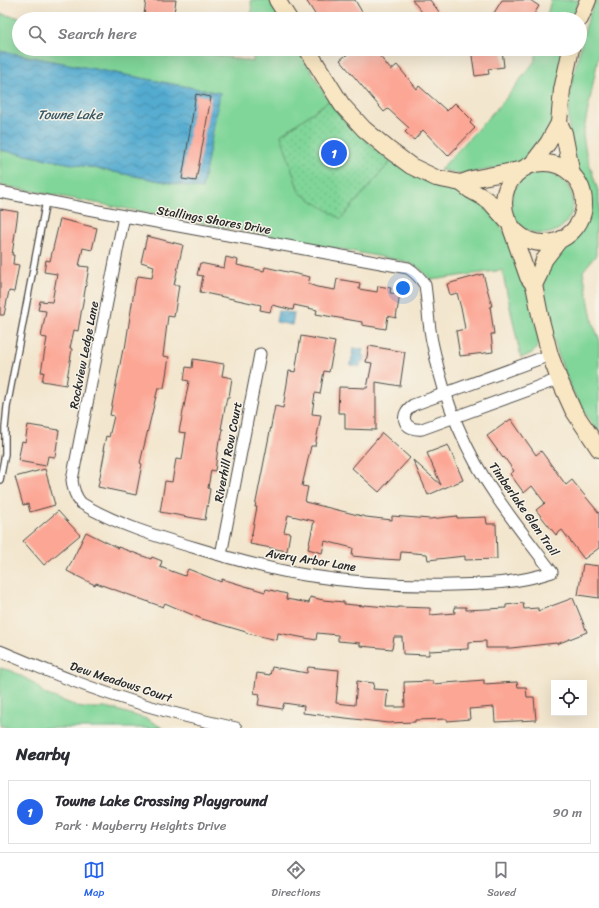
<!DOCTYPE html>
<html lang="en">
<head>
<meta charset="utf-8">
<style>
  :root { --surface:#fff; --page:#f2f2f3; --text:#2b2b33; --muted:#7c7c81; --line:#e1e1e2; --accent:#2563eb }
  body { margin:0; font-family:Sriracha,sans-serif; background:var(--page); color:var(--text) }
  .controls { position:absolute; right:12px; bottom:12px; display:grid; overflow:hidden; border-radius:0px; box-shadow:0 4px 16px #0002 }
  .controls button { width:36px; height:36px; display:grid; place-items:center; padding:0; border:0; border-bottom:1px solid var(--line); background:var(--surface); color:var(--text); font:20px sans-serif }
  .you { position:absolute; left:403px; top:288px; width:14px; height:14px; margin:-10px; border:3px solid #fff; border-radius:50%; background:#1a73e8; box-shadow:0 0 0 6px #1a73e833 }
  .badge { display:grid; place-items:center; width:26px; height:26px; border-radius:50%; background:var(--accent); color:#fff; font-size:13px; font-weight:700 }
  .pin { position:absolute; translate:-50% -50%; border:2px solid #fff; box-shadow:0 1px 4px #0006 }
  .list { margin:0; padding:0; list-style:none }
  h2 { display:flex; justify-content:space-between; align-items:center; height:52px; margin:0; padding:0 16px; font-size:17px }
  h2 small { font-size:13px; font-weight:400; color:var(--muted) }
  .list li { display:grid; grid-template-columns:26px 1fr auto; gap:12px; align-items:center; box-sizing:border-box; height:64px; margin:0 8px 8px; padding:0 8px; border:1px solid var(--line); border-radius:0px }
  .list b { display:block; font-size:15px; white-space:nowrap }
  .list p { margin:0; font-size:13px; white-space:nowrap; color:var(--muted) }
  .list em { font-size:13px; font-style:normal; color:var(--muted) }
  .icon { flex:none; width:22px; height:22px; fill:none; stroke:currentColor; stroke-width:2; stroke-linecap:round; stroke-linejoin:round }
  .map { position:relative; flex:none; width:599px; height:728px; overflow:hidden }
  .search { position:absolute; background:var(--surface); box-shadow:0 4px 16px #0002; left:12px; right:12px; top:12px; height:44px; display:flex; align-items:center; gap:10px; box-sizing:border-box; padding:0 14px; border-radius:22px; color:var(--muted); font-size:15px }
  .sheet { height:124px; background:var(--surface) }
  nav { display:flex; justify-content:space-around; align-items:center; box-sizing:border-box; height:56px; border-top:1px solid var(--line); background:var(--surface); font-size:11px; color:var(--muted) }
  nav a { display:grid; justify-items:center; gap:2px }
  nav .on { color:var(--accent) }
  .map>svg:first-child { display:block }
  .grass { fill:#80d699; stroke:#568062 }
  .park { fill:url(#park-dots); stroke:#568062 }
  .water { fill:url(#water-waves); stroke:#3f6b7e }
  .building { fill:#fca796 }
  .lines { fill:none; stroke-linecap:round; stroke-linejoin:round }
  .lane-casing { stroke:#494743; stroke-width:8 }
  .street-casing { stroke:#494743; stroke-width:13 }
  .secondary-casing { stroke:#494743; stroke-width:18 }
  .lane { stroke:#fff; stroke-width:5.5 }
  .street { stroke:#fff; stroke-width:11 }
  .secondary { stroke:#f9e7c3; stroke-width:16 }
  .labels { text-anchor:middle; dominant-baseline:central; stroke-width:3; stroke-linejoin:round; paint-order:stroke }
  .street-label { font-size:12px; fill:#2b2b2b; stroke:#f7f3e8 }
  .water-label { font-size:13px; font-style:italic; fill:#395865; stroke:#f7f3e8 }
</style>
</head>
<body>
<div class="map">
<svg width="599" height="728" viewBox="0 0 599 728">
  <defs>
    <pattern id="park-dots" width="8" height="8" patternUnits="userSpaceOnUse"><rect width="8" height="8" fill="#80d699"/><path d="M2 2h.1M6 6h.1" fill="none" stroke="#6fb884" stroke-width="1.8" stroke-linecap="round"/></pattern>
    <pattern id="water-waves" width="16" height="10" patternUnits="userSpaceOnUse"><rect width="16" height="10" fill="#53abd0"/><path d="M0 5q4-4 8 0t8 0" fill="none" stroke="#458ba9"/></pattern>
  </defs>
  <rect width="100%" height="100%" fill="#f7f3e8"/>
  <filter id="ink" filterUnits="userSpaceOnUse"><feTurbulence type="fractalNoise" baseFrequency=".025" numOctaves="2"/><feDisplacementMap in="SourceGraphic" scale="8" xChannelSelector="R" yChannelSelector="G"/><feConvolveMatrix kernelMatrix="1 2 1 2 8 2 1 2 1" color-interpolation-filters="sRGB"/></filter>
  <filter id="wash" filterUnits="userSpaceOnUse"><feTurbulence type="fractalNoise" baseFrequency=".012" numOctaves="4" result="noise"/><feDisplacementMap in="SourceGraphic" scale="16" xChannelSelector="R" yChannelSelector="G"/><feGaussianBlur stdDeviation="0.9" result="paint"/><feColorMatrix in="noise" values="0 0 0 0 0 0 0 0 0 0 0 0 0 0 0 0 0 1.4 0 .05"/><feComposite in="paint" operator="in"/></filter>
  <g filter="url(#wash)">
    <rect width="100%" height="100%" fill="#f3e6ce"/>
    <g class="grass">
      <polygon points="251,0 269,0 281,19 252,19"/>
      <polygon points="551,0 579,0 572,19 546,19"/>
      <path d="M596,0h3v53l-16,82 3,18 13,41v18l-3,22v21l-13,16 10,53 6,14v97c-11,-17 -22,-34 -30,-52 -11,-24 -26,-74 -25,-100 1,-8 3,-15 7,-23 3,-4 5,-9 8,-12 4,-4 9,-6 13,-9 9,-9 16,-22 16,-35 0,-17 -11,-32 -15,-49 -9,-39 -3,-69 7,-106 4,-17 8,-33 16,-49z"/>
      <path d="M0,14l28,5h-9v30h165l69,13v-13h45l31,52 -48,34 60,84 50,-58 46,25 32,8 25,18 6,14 9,13 20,51 10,51c-1,11 -9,13 -18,17l-19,-88 -71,10c-8,-10 -15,-15 -28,-19l-403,-76v-35l202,39 18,-96 -220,-42z"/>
      <polygon points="538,49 564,49 551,128 525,160 515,165 463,174 440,170 507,97 534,62"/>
      <circle cx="542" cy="203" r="31"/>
      <polygon points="0,668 12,671 32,682 45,694 82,708 110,708 147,719 163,728 12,728 0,726"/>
    </g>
    <path class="park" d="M329,101c19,22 39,42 62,60l-50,58 -42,-27 -18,-57z"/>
    <g class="water">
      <polygon points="0,51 220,93 202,189 0,150"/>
      <polygon points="278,311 294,313 292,325 276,322"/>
      <polygon points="353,348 363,349 362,355 364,356 363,362 361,361 360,367 350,365 353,354 352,354"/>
    </g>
    <g id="blocks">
      <g class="building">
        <polygon points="146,0 176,0 173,19 150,19 150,16 144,15"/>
        <polygon points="306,0 355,0 366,19 318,19"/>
        <polygon points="412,0 430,0 440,13 433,19 413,19 422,12"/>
        <polygon points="502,0 530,0 539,6 531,19 503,19 494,13"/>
        <polygon points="354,49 374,49 391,70 397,65 417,89 419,86 447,111 455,103 472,120 470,123 475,128 448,156 423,130 414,140 405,132 409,128 388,109 384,112 340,60"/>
        <polygon points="471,49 502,49 504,67 488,69 489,74 475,76"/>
        <polygon points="196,94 211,97 196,181 182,179"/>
        <polygon points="0,209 18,212 12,255 14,255 13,264 19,265 14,292 9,291 4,315 0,315"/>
        <polygon points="60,219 97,228 92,250 83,248 79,266 89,267 78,331 74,330 70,348 72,349 66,385 42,381 44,372 41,372 47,338 41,337 46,311 38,310 40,301 52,302 57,274 44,272 46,260 50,261"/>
        <polygon points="147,236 183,245 174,285 179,285 174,317 168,316 163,356 169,357 164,388 158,388 140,463 142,464 136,495 98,487 105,450 103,450 106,436 109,437 114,416 110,415 123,349 125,349 136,278 137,279 138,276 152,278 154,266 141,262"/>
        <polygon points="226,257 238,260 237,265 264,271 265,267 310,277 308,284 317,287 335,290 337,279 360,283 359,289 377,292 378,286 391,288 390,293 400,294 396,318 388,316 386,329 362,325 362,322 316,314 317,310 294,305 293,310 272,305 270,312 260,310 261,305 200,292 203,276 197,275 200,263 224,268"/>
        <polygon points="483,274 492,306 490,306 494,334 491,334 493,352 460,356 456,331 465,329 462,312 457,293 450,295 447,284"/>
        <polygon points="301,336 335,342 329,372 324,371 320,394 315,393 312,414 321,415 315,446 311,446 302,486 308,487 305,502 366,517 392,520 392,516 430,519 457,516 457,518 486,517 487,524 496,524 497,559 465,560 465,556 428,560 427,554 401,552 400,560 383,559 352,556 353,548 325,541 322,553 308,549 314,521 288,515 284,532 290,533 287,551 250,544 257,507 255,507 275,406 283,408 289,371 295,372"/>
        <polygon points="369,346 405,352 400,386 376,382 376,430 345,429 345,413 338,413 339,387 367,388 372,363 366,362"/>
        <polygon points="193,359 224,364 222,376 232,378 229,397 227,397 221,429 223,429 221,440 219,440 215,471 211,470 208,488 210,489 205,520 160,512 165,481 172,482 176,459 182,460 186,433 179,432 189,381 184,380 186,367 192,368"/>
        <polygon points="511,419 536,455 541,451 566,485 572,480 599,513 599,548 584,559 562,530 556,535 536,510 545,503 532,486 524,493 510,474 514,471 504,457 503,458 487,436"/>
        <polygon points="28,425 59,430 55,457 48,456 46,466 18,461 22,441 25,442"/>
        <polygon points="382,433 410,458 379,492 352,468"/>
        <polygon points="448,445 463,480 428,495 413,460 441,485 427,453"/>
        <polygon points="45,469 55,505 30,512 28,504 23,505 15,477"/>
        <polygon points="58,511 80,535 44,565 23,541"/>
        <polygon points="86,532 118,548 118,547 151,559 152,557 162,561 160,567 185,576 188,569 221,582 222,579 265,592 266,589 287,594 286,599 309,603 310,597 323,600 344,602 344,604 364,606 364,605 398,608 398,607 430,608 430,615 455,613 454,607 466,607 466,610 506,608 506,605 523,603 524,609 538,608 538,611 573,598 587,632 557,644 556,643 511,648 486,648 486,641 468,642 468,649 429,651 429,655 403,654 402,637 394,637 392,649 360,646 360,643 338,641 338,635 317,633 316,640 278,633 277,640 246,633 246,632 202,619 165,603 163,607 96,583 95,585 67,571"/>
        <polygon points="583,564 599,566 599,598 578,595"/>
        <polygon points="272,667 307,673 308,667 339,670 336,703 355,705 357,681 374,683 373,689 388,690 386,707 405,707 404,682 433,681 433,684 484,680 484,684 517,682 518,687 526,687 527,697 534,697 536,720 495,722 494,707 469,709 470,719 447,721 447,719 415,720 415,722 388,723 303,713 304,706 284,703 282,709 258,705 260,694 254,693 257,673 270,675"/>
      </g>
    </g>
  </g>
  <g filter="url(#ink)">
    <use href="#blocks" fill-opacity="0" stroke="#494743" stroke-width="1"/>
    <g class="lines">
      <g class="lane-casing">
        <polyline id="lane" points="0,480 5,454 5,428 7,407 46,201"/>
      </g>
      <g class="street-casing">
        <g id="street">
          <path d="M0,192l124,24 284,52c8,5 12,9 17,17 3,20 3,41 8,61 11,54 33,107 65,153 17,25 36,49 54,73 -34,11 -63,12 -99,13 -49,1 -99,-2 -148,-10 -37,-6 -73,-16 -109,-27 -38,-11 -81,-24 -115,-45 -6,-7 -8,-13 -9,-23l52,-264"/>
          <path d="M550,355l-137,50c-15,10 -9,26 9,24l137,-50"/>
          <polyline points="221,555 260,354"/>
          <path d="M0,651c24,10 47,20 71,29 54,21 109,36 165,48"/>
        </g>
      </g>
      <g class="secondary-casing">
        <g id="secondary">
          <polyline points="277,0 289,19"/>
          <polyline points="580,19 588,0"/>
          <polyline points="307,49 342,105 364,129 388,149 411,166 436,178 461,183 470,190 481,196 491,203 507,221"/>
          <polyline points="559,123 564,133 572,175"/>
          <circle cx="544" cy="203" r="40"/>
          <polyline points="532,164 548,143 559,123 562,90 571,49"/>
          <polyline points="461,183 472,179 519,170"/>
          <polyline points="511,228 528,277 534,285 541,320 550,355 559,379 573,410 599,449"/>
          <polyline points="534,285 539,275 544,260 558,242"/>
        </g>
      </g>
      <use href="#lane" class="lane"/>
      <use href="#street" class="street"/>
      <use href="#secondary" class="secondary"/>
    </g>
  </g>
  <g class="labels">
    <g class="street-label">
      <text transform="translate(214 220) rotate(10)">Stallings Shores Drive</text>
      <text transform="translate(84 355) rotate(-79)">Rockview Ledge Lane</text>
      <text transform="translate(228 452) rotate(-79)">Riverhill Row Court</text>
      <text transform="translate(524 509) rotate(55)">Timberlake Glen Trail</text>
      <text transform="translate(311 560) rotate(9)">Avery Arbor Lane</text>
      <text transform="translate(121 682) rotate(18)">Dew Meadows Court</text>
    </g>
    <g class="water-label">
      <text x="70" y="114">Towne Lake</text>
    </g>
  </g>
</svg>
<div class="controls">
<button><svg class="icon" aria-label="locate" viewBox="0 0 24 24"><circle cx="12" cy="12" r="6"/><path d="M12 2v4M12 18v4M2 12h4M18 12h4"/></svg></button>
</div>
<div class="you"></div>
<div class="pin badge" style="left:334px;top:153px">1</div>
<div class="search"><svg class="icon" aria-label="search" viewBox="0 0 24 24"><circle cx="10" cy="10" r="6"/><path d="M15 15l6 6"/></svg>Search here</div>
</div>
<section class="sheet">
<h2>Nearby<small></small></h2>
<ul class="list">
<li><span class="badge">1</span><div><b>Towne Lake Crossing Playground</b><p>Park · Mayberry Heights Drive</p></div><em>90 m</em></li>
</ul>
</section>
<nav>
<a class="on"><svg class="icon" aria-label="map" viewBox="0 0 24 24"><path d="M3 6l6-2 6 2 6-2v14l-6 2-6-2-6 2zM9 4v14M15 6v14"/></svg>Map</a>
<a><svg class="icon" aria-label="directions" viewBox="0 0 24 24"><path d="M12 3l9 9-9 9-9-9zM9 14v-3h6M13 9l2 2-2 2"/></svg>Directions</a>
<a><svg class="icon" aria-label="saved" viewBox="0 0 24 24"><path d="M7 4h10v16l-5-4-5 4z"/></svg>Saved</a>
</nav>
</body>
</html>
